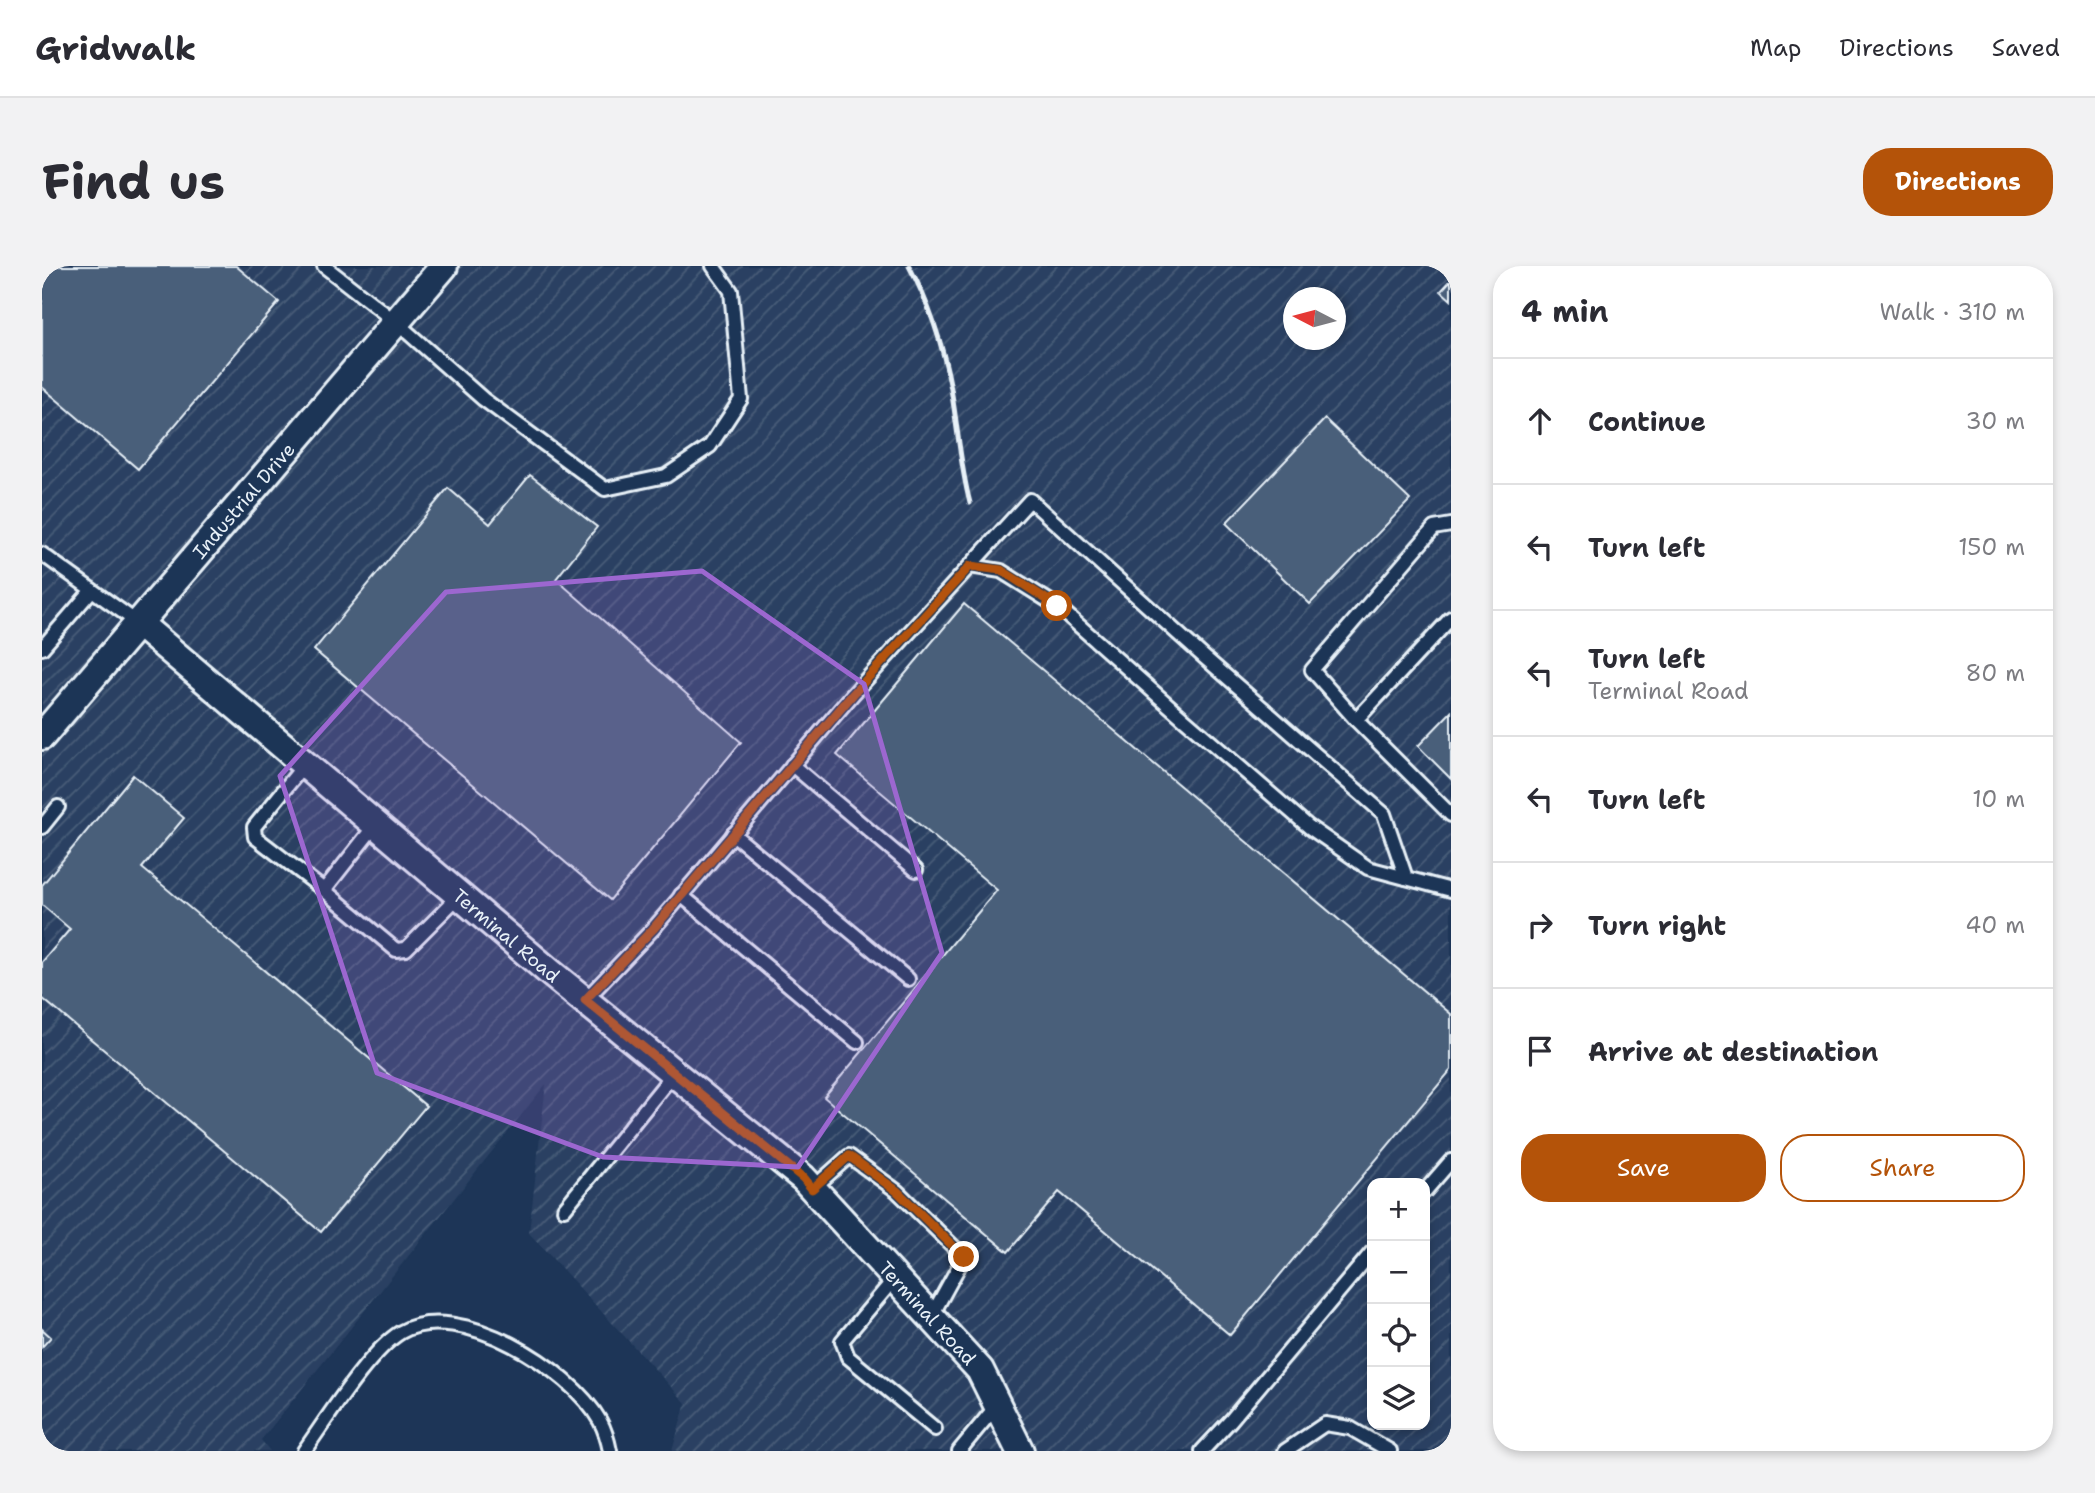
<!DOCTYPE html>
<html lang="en">
<head>
<meta charset="utf-8">
<style>
  :root { --surface:#fff; --page:#f2f2f3; --text:#2b2b33; --muted:#7c7c81; --line:#e1e1e2; --accent:#b45309 }
  body { margin:0; font-family:"Shantell Sans",sans-serif; background:var(--page); color:var(--text) }
  .controls { position:absolute; right:21px; bottom:21px; display:grid; overflow:hidden; border-radius:14px; box-shadow:0 4px 10px #0003 }
  .controls button { width:63px; height:63px; display:grid; place-items:center; padding:0; border:0; border-bottom:2px solid var(--line); background:var(--surface); color:var(--text); font:35px sans-serif }
  .compass { position:absolute; left:1241px; top:21px; width:63px; height:63px; border-radius:50%; background:var(--surface); box-shadow:0 4px 10px #0003; rotate:276deg }
  .stop { position:absolute; width:21px; height:21px; margin:-16px; border:5px solid #b45309; border-radius:50%; background:#fff }
  .stop.end { background:#b45309; border-color:#fff; box-shadow:0 2px 7px #0008 }
  .list { margin:0; padding:0; list-style:none }
  h2 { display:flex; justify-content:space-between; align-items:center; height:91px; margin:0; padding:0 28px; font-size:30px }
  h2 small { font-size:23px; font-weight:400; color:var(--muted) }
  .list li { display:grid; grid-template-columns:46px 1fr auto; gap:21px; align-items:center; box-sizing:border-box; height:126px; padding:0 28px; border-top:2px solid var(--line) }
  .list b { display:block; font-size:26px; white-space:nowrap }
  .list p { margin:0; font-size:23px; white-space:nowrap; color:var(--muted) }
  .list em { font-size:23px; font-style:normal; color:var(--muted) }
  .actions { display:flex; gap:14px; padding:21px 28px }
  .actions a { flex:1; padding:16px 0; border:2px solid var(--accent); border-radius:28px; text-align:center; font-size:24px; color:var(--accent) }
  .actions .main { background:var(--accent); color:#fff }
  .icon { flex:none; width:38px; height:38px; fill:none; stroke:currentColor; stroke-width:2; stroke-linecap:round; stroke-linejoin:round }
  .map { position:relative; flex:none; width:1409px; height:1185px; overflow:hidden; border-radius:28px }
  header { display:flex; align-items:center; gap:42px; box-sizing:border-box; height:98px; padding:0 35px; background:var(--surface); border-bottom:2px solid var(--line) }
  header strong { font-size:33px }
  nav { display:flex; gap:38px; margin-inline-start:auto; font-size:24px }
  .intro { display:flex; align-items:center; justify-content:space-between; box-sizing:border-box; height:168px; padding:0 42px }
  h1 { margin:0; font-size:49px }
  .button { padding:18px 32px; border-radius:28px; background:var(--accent); color:#fff; font-size:24px; font-weight:700 }
  main { display:flex; gap:42px; padding:0 42px }
  aside { flex:1; background:var(--surface); border-radius:28px; box-shadow:0 4px 10px #0003 }
  .map>svg:first-child { display:block }
  .industrial { fill:url(#industrial-furrows); fill-rule:evenodd }
  .building { fill:#495e7a; stroke:#e8f1f8; stroke-width:2 }
  .lines { fill:none; stroke-linecap:round; stroke-linejoin:round }
  .service-casing { stroke:#e8f1f8; stroke-width:18 }
  .minor-casing { stroke:#e8f1f8; stroke-width:32 }
  .service { stroke:#1d3557; stroke-width:12 }
  .minor { stroke:#1d3557; stroke-width:26 }
  .rail { stroke:#e8f1f8; stroke-width:5 }
  .route { stroke:#b45309; stroke-width:9 }
  .marked { fill:#9c67d0; fill-opacity:0.2; stroke:#9c67d0; stroke-width:5; stroke-linejoin:round }
  .labels { text-anchor:middle; dominant-baseline:central; stroke-width:7; stroke-linejoin:round; paint-order:stroke }
  .street-label { font-size:19px; fill:#e8f1f8; stroke:#1d3557 }
</style>
</head>
<body>
<header>
<strong>Gridwalk</strong>
<nav><a>Map</a><a>Directions</a><a>Saved</a></nav>
</header>
<div class="intro"><h1>Find us</h1><a class="button">Directions</a></div>
<main>
<div class="map">
<svg width="1409" height="1185" viewBox="0 0 1409 1185">
  <defs>
    <pattern id="industrial-furrows" width="10" height="10" patternUnits="userSpaceOnUse" patternTransform="scale(1.75)"><rect width="10" height="10" fill="#2a4162"/><path d="M-1 1l2-2M0 10L10 0M9 11l2-2" fill="none" stroke="#495d79"/></pattern>
  </defs>
  <rect width="100%" height="100%" fill="#1d3557"/>
  <filter id="ink" filterUnits="userSpaceOnUse"><feTurbulence type="fractalNoise" baseFrequency=".0143" numOctaves="2"/><feDisplacementMap in="SourceGraphic" scale="14" xChannelSelector="R" yChannelSelector="G"/><feConvolveMatrix kernelMatrix="1 2 1 2 8 2 1 2 1" color-interpolation-filters="sRGB"/></filter>
  <g filter="url(#ink)">
    <path class="industrial" d="M0,0h1409v1185h-779l14,-48 -157,-170 17,-149 -285,356 9,11h-228zM1252,32h42v42h-42zM1330,917h53v242h-53z"/>
    <g class="building">
      <polygon points="0,0 194,0 237,36 96,203 0,121"/>
      <polygon points="1409,14 1409,34 1399,25"/>
      <polygon points="1283,153 1368,234 1268,338 1184,257"/>
      <polygon points="488,209 555,261 514,313 699,476 568,634 272,384 406,222 448,258"/>
      <polygon points="922,338 1409,748 1409,804 1188,1069 1017,926 966,986 782,831 955,624 795,489"/>
      <polygon points="1409,446 1409,513 1376,480"/>
      <polygon points="91,509 142,552 100,602 384,840 279,966 0,732 0,696 28,663 0,639 0,619"/>
      <polygon points="0,1063 9,1071 0,1081"/>
    </g>
    <g class="lines">
      <g class="service-casing">
        <g id="service">
          <polyline points="282,0 355,57 441,133 563,223 624,210 668,180 699,133 689,25 671,0"/>
          <polyline points="0,288 96,357"/>
          <polyline points="928,300 959,305 1015,340 1141,452 1267,561 1326,602 1409,624"/>
          <polyline points="1409,352 1314,454 1409,549"/>
          <polyline points="0,382 50,324"/>
          <polyline points="1314,454 1270,404 1392,262 1409,259"/>
          <polyline points="263,498 212,561 213,571 282,624 334,558"/>
          <polyline points="750,499 874,604"/>
          <polyline points="0,561 16,541"/>
          <polyline points="691,568 866,713"/>
          <polyline points="282,624 354,684 364,683 418,629"/>
          <polyline points="639,629 815,776"/>
          <polyline points="543,734 611,663 811,428 988,234 1162,391 1342,548 1364,612"/>
          <polyline points="770,923 807,890 855,925 922,991 889,1051"/>
          <polyline points="1383,925 1409,895"/>
          <polyline points="522,943 632,807"/>
          <polyline points="853,1012 800,1075 806,1091 893,1163"/>
          <path d="M262,1185c23,-32 65,-100 97,-119 58,-33 170,37 199,89 5,9 8,20 10,30"/>
          <polyline points="917,1185 955,1139"/>
          <polyline points="1160,1185 1189,1154 1330,986"/>
          <polyline points="1243,1185 1283,1158 1308,1162 1348,1185"/>
        </g>
      </g>
      <g class="minor-casing">
        <g id="minor">
          <path id="s1" d="M96,357l414,351 251,204 177,192 40,81"/>
          <path id="s2" d="M0,470l402,-470"/>
        </g>
      </g>
      <use href="#service" class="service"/>
      <use href="#minor" class="minor"/>
      <path class="rail" d="M867,0c21,39 34,79 42,123 7,39 9,76 19,114"/>
    </g>
  </g>
  <g class="lines" filter="url(#ink)">
    <polyline class="route" points="922,991 855,925 807,890 770,923 761,912 543,734 611,663 811,428 928,300 959,304 1015,340"/>
  </g>
  <path class="marked" d="M660,305l162,113 78,269 -144,214 -195,-10 -226,-84 -97,-297 166,-184z"/>
  <g class="labels">
    <g class="street-label">
      <text stroke="none"><textPath href="#s2" startOffset="310">Industrial Drive</textPath></text>
      <text stroke="none"><textPath href="#s1" startOffset="483">Terminal Road</textPath></text>
      <text stroke="none"><textPath href="#s1" startOffset="1050">Terminal Road</textPath></text>
    </g>
  </g>
</svg>
<div class="controls">
<button>+</button>
<button>−</button>
<button><svg class="icon" aria-label="locate" viewBox="0 0 24 24"><circle cx="12" cy="12" r="6"/><path d="M12 2v4M12 18v4M2 12h4M18 12h4"/></svg></button>
<button><svg class="icon" aria-label="layers" viewBox="0 0 24 24"><path d="M12 4l9 5-9 5-9-5zM3 14l9 5 9-5"/></svg></button>
</div>
<svg class="compass" viewBox="-18 -18 36 36"><path d="M0-13l5 13h-10z" fill="#e53935"/><path d="M0 13l5-13h-10z" fill="#7c7c81"/></svg>
<div class="stop" style="left:1015px;top:340px"></div>
<div class="stop end" style="left:922px;top:991px"></div>
</div>
<aside>
<h2>4 min<small>Walk · 310 m</small></h2>
<ul class="list">
<li><svg class="icon" aria-label="ahead" viewBox="0 0 24 24"><path d="M12 20V5M6 11l6-6 6 6"/></svg><div><b>Continue</b></div><em>30 m</em></li>
<li><svg class="icon" aria-label="left" viewBox="0 0 24 24"><path d="M17 20v-9H6M10 6l-5 5 5 5"/></svg><div><b>Turn left</b></div><em>150 m</em></li>
<li><svg class="icon" aria-label="left" viewBox="0 0 24 24"><path d="M17 20v-9H6M10 6l-5 5 5 5"/></svg><div><b>Turn left</b><p>Terminal Road</p></div><em>80 m</em></li>
<li><svg class="icon" aria-label="left" viewBox="0 0 24 24"><path d="M17 20v-9H6M10 6l-5 5 5 5"/></svg><div><b>Turn left</b></div><em>10 m</em></li>
<li><svg class="icon" aria-label="right" viewBox="0 0 24 24"><path d="M7 20v-9h11M14 6l5 5-5 5"/></svg><div><b>Turn right</b></div><em>40 m</em></li>
<li><svg class="icon" aria-label="arrive" viewBox="0 0 24 24"><path d="M6 21V4h12l-3 4 3 4H6"/></svg><div><b>Arrive at destination</b></div></li>
</ul>
<div class="actions"><a class="main">Save</a><a>Share</a></div>
</aside>
</main>
</body>
</html>
